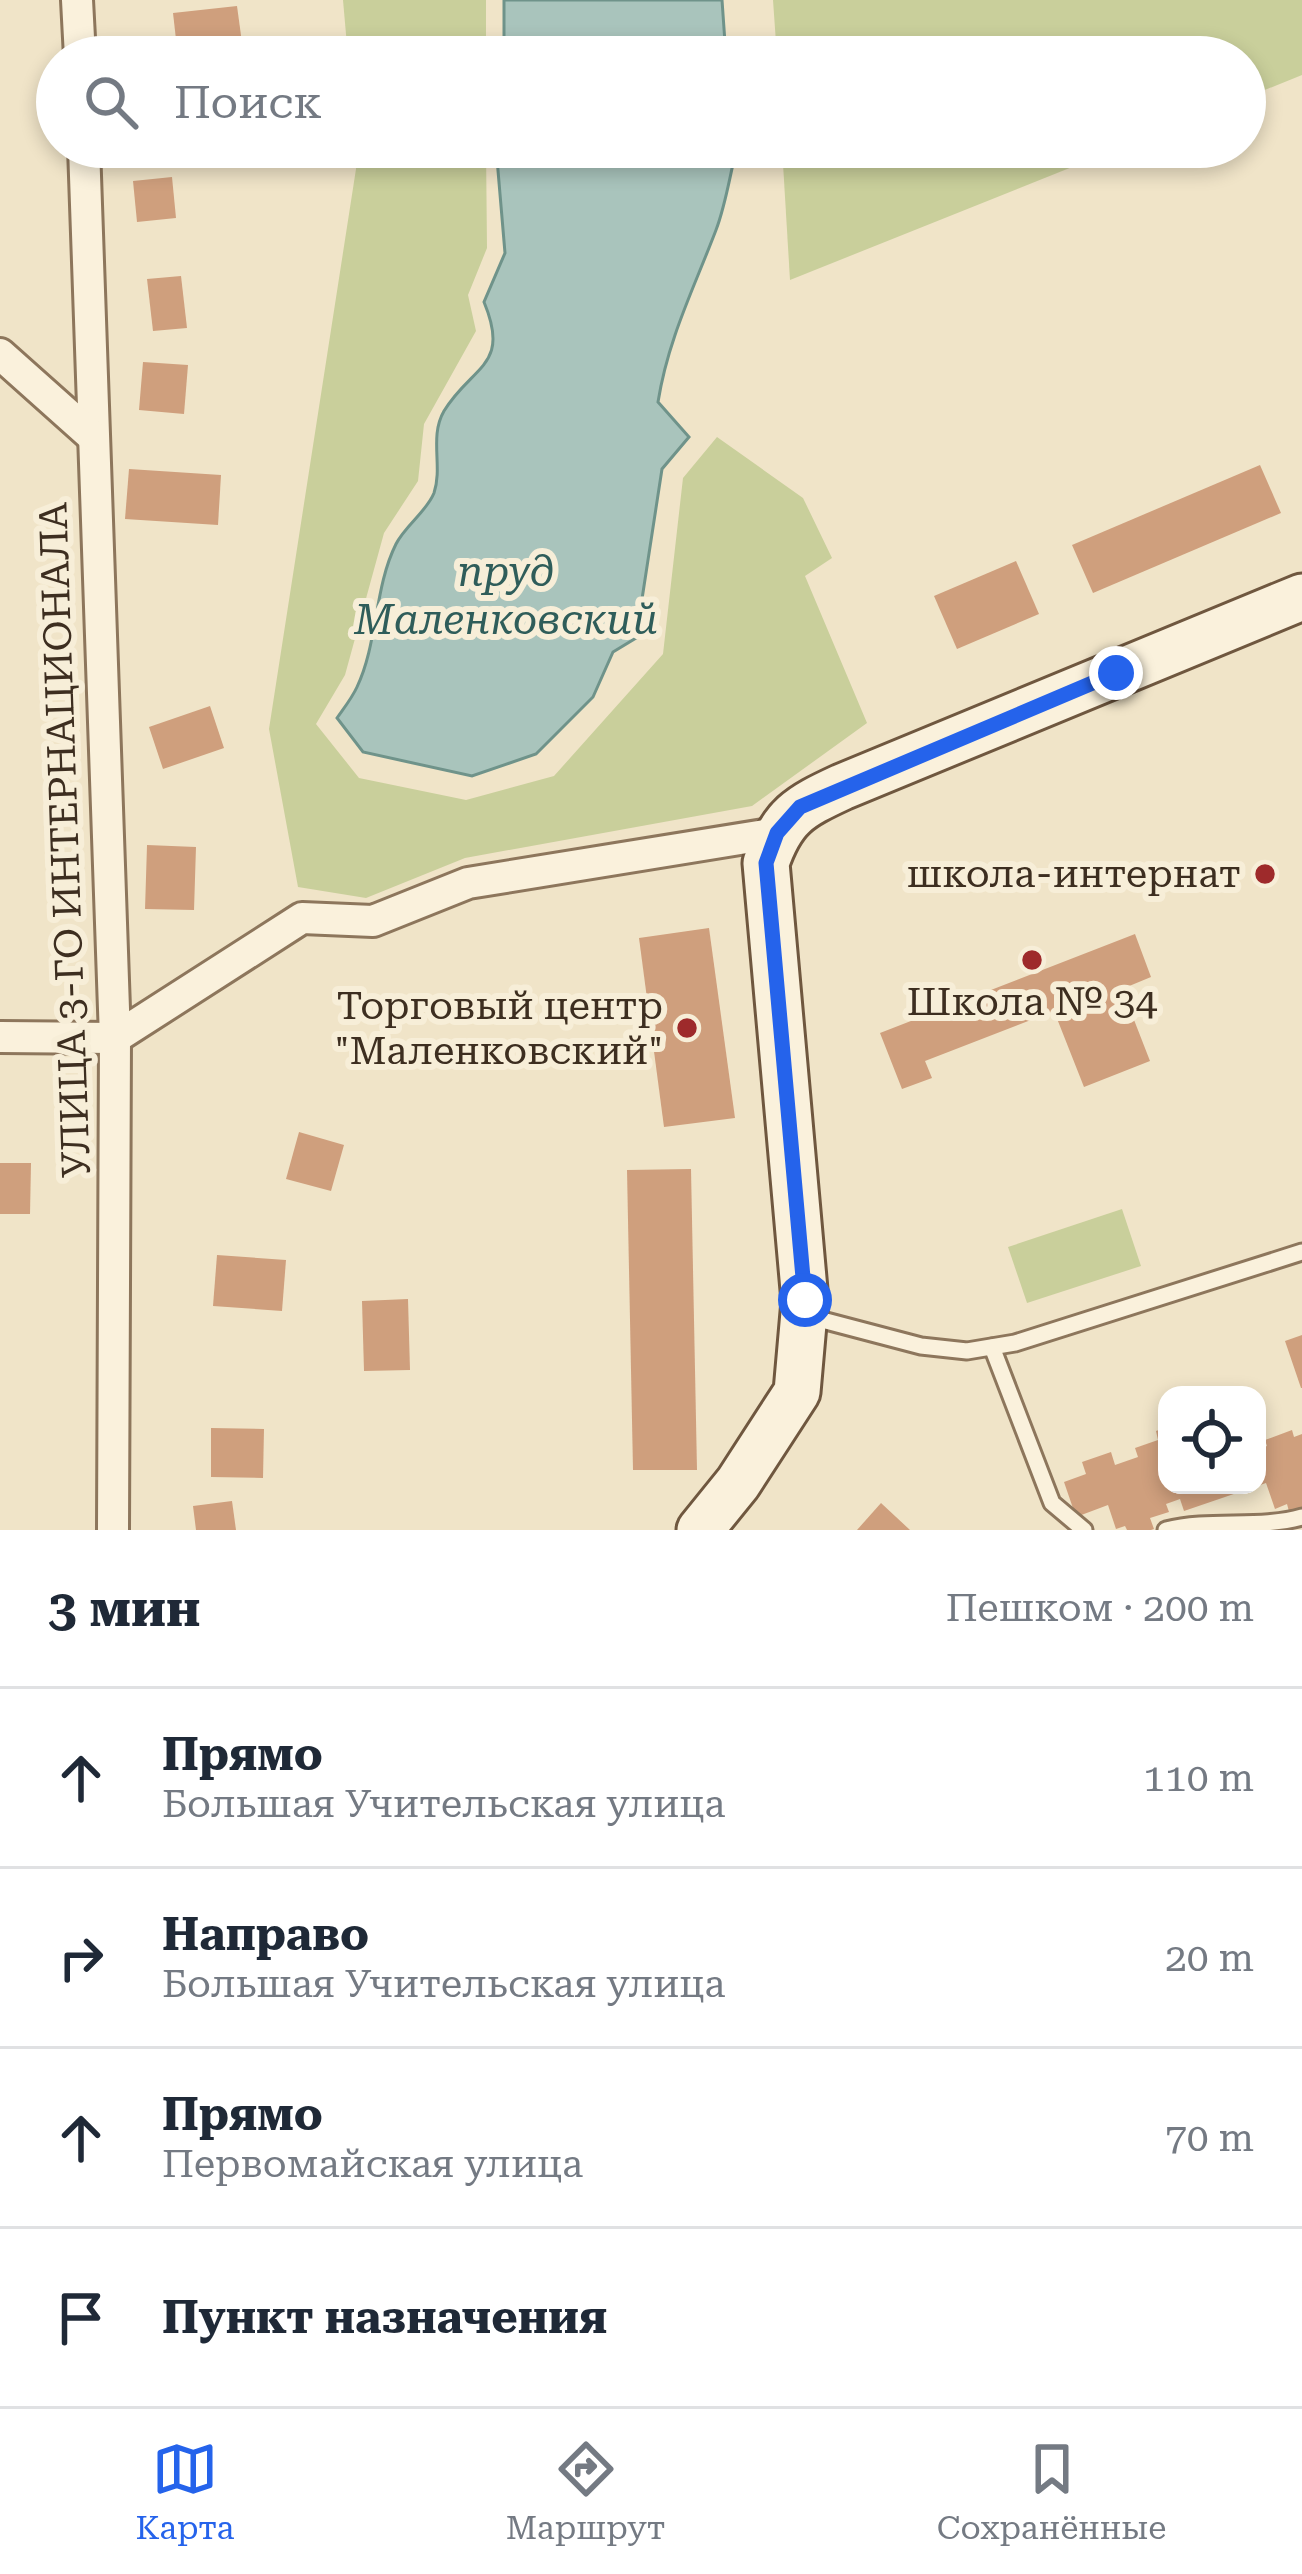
<!DOCTYPE html>
<html lang="ru">
<head>
<meta charset="utf-8">
<style>
  :root { --surface:#fff; --page:#f2f2f3; --text:#1f2937; --muted:#747a83; --line:#e0e1e3; --accent:#2563eb }
  body { margin:0; font-family:"Roboto Serif",serif; background:var(--page); color:var(--text) }
  .controls { position:absolute; right:36px; bottom:36px; display:grid; overflow:hidden; border-radius:24px; box-shadow:0 6px 18px #0003 }
  .controls button { width:108px; height:108px; display:grid; place-items:center; padding:0; border:0; border-bottom:3px solid var(--line); background:var(--surface); color:var(--text); font:60px sans-serif }
  .stop { position:absolute; width:36px; height:36px; margin:-27px; border:9px solid #2563eb; border-radius:50%; background:#fff }
  .stop.end { background:#2563eb; border-color:#fff; box-shadow:0 3px 12px #0008 }
  .list { margin:0; padding:0; list-style:none }
  h2 { display:flex; justify-content:space-between; align-items:center; height:156px; margin:0; padding:0 48px; font-size:51px }
  h2 small { font-size:39px; font-weight:400; color:var(--muted) }
  .list li { display:grid; grid-template-columns:78px 1fr auto; gap:36px; align-items:center; box-sizing:border-box; height:180px; padding:0 48px; border-top:3px solid var(--line) }
  .list b { display:block; font-size:45px; white-space:nowrap }
  .list p { margin:0; font-size:39px; white-space:nowrap; color:var(--muted) }
  .list em { font-size:39px; font-style:normal; color:var(--muted) }
  .icon { flex:none; width:66px; height:66px; fill:none; stroke:currentColor; stroke-width:2; stroke-linecap:round; stroke-linejoin:round }
  .map { position:relative; flex:none; width:1302px; height:1530px; overflow:hidden }
  .search { position:absolute; background:var(--surface); box-shadow:0 6px 18px #0003; left:36px; right:36px; top:36px; height:132px; display:flex; align-items:center; gap:30px; box-sizing:border-box; padding:0 42px; border-radius:66px; color:var(--muted); font-size:45px }
  .sheet { height:876px; background:var(--surface) }
  nav { display:flex; justify-content:space-around; align-items:center; box-sizing:border-box; height:168px; border-top:3px solid var(--line); background:var(--surface); font-size:33px; color:var(--muted) }
  nav a { display:grid; justify-items:center; gap:6px }
  nav .on { color:var(--accent) }
  .map>svg:first-child { display:block }
  .green { fill:#c9cf9b }
  .water { fill:#a9c4bc; stroke:#6f938a; stroke-width:3 }
  .building { fill:#cf9f7d }
  .lines { fill:none; stroke-linecap:round; stroke-linejoin:round }
  .service-casing { stroke:#8d765c; stroke-width:21 }
  .minor-casing { stroke:#8d765c; stroke-width:36 }
  .secondary-casing { stroke:#6f573f; stroke-width:51 }
  .service { stroke:#faf1dc; stroke-width:15 }
  .minor { stroke:#faf1dc; stroke-width:30 }
  .secondary { stroke:#faf1dc; stroke-width:45 }
  .route { stroke:#2563eb; stroke-width:15 }
  .poi-dot { fill:#9e2a2b; stroke:#f7eed8; stroke-width:4.5 }
  .labels { text-anchor:middle; dominant-baseline:central; stroke-width:12; stroke-linejoin:round; paint-order:stroke }
  .street-label { font-size:39px; fill:#3d2e20; stroke:#f7eed8 }
  .poi-label { font-size:39px; fill:#3d2e20; stroke:#f7eed8; text-anchor:end }
  .water-label { font-size:42px; font-style:italic; fill:#2f5d5a; stroke:#f7eed8 }
</style>
</head>
<body>
<div class="map">
<svg width="1302" height="1530" viewBox="0 0 1302 1530">
  <rect width="100%" height="100%" fill="#f0e4c8"/>
  <g class="green">
    <polygon points="343,0 486,0 486,57 348,57"/>
    <polygon points="773,0 1302,0 1302,75 1245,98 1245,57 777,57"/>
    <polygon points="354,147 486,147 487,248 468,295 476,331 424,424 418,481 384,533 345,675 316,724 359,778 466,800 554,776 663,654 683,478 717,437 803,498 832,558 805,576 867,723 752,806 465,858 366,898 298,887 269,729 356,169"/>
    <polygon points="782,147 1122,147 790,280"/>
    <polygon points="1122,1209 1141,1266 1027,1303 1008,1247"/>
  </g>
  <g class="water">
    <polygon points="504,0 722,0 726,57 504,57"/>
    <path d="M496,147h241c-7,27 -11,57 -21,83 -22,58 -48,109 -58,172l31,35 -27,32 -26,169 -23,14 -20,45 -57,57 -64,22 -109,-24 -26,-34c7,-10 15,-20 20,-31 21,-44 17,-99 39,-143 9,-18 31,-33 38,-51 9,-27 -5,-56 10,-82 28,-46 67,-44 40,-109l21,-49z"/>
  </g>
  <g class="building">
    <polygon points="237,6 243,50 178,57 173,13"/>
    <polygon points="103,41 147,46 146,57 101,57"/>
    <polygon points="172,177 176,218 137,222 133,181"/>
    <polygon points="181,276 187,328 153,331 147,279"/>
    <polygon points="143,362 188,365 184,414 139,410"/>
    <polygon points="1260,465 1281,513 1093,593 1072,545"/>
    <polygon points="129,469 221,475 218,525 125,519"/>
    <polygon points="1016,561 1039,614 957,649 934,596"/>
    <polygon points="210,706 224,748 163,769 149,727"/>
    <polygon points="147,845 196,847 194,910 145,909"/>
    <polygon points="709,928 735,1118 664,1127 639,938"/>
    <polygon points="1135,934 1151,977 1122,989 1150,1061 1084,1087 1054,1011 925,1061 932,1078 902,1089 880,1033"/>
    <polygon points="299,1132 344,1145 331,1191 286,1179"/>
    <polygon points="0,1163 31,1163 30,1214 0,1214"/>
    <polygon points="691,1169 697,1470 633,1470 627,1170"/>
    <polygon points="217,1255 286,1260 282,1311 213,1306"/>
    <polygon points="408,1299 410,1370 364,1371 362,1301"/>
    <polygon points="1302,1335 1302,1388 1301,1388 1285,1341"/>
    <polygon points="1167,1427 1167,1485 1257,1485 1257,1450 1267,1446 1265,1440 1292,1430 1294,1437 1302,1434 1302,1515 1291,1519 1287,1504 1275,1509 1266,1483 1184,1511 1180,1499 1166,1504 1169,1512 1150,1518 1154,1529 1151,1530 1127,1530 1125,1526 1116,1529 1108,1505 1076,1517 1064,1482 1086,1474 1082,1462 1111,1452 1115,1465 1138,1457 1135,1448 1158,1440 1156,1431"/>
    <polygon points="211,1428 264,1429 263,1478 211,1477"/>
    <polygon points="232,1501 236,1530 196,1530 193,1506"/>
    <polygon points="881,1503 910,1530 857,1530"/>
  </g>
  <g class="lines">
    <g class="service-casing">
      <g id="service">
        <polyline points="807,1316 921,1346 967,1351 1015,1343 1302,1252"/>
        <polyline points="992,1347 1052,1503 1084,1530"/>
        <path d="M1166,1530c45,-11 94,-1 136,-13"/>
      </g>
    </g>
    <g class="minor-casing">
      <g id="minor">
        <polyline points="77,0 80,57"/>
        <polyline points="84,147 115,1038 113,1530"/>
        <polyline points="0,354 92,436"/>
        <polyline points="0,1037 115,1038 302,918 373,921 468,883 777,833"/>
      </g>
    </g>
    <g class="secondary-casing">
      <path id="secondary" d="M700,1530l38,-47 59,-91 8,-91 -39,-438c16,-47 33,-56 76,-76l460,-190"/>
    </g>
    <use href="#service" class="service"/>
    <use href="#minor" class="minor"/>
    <use href="#secondary" class="secondary"/>
  </g>
  <g class="lines">
    <polyline class="route" points="805,1300 766,863 777,833 800,807 1116,673"/>
  </g>
  <g class="poi-dot">
    <circle cx="1265" cy="874" r="12"/>
    <circle cx="1032" cy="960" r="12"/>
    <circle cx="687" cy="1028" r="12"/>
  </g>
  <g class="labels">
    <g class="street-label">
      <text transform="translate(65 840) rotate(-92)">УЛИЦА 3-ГО ИНТЕРНАЦИОНАЛА</text>
    </g>
    <g class="poi-label">
      <text x="1241" y="874">школа-интернат</text>
      <text x="1032" y="1002" text-anchor="middle">Школа № 34</text>
      <text x="663" y="1006">Торговый центр<tspan x="663" dy="45">"Маленковский"</tspan></text>
    </g>
    <g class="water-label">
      <text x="506" y="571">пруд<tspan x="506" dy="48">Маленковский</tspan></text>
    </g>
  </g>
</svg>
<div class="controls">
<button><svg class="icon" aria-label="locate" viewBox="0 0 24 24"><circle cx="12" cy="12" r="6"/><path d="M12 2v4M12 18v4M2 12h4M18 12h4"/></svg></button>
</div>
<div class="stop" style="left:805px;top:1300px"></div>
<div class="stop end" style="left:1116px;top:673px"></div>
<div class="search"><svg class="icon" aria-label="search" viewBox="0 0 24 24"><circle cx="10" cy="10" r="6"/><path d="M15 15l6 6"/></svg>Поиск</div>
</div>
<section class="sheet">
<h2>3 мин<small>Пешком · 200 m</small></h2>
<ul class="list">
<li><svg class="icon" aria-label="ahead" viewBox="0 0 24 24"><path d="M12 20V5M6 11l6-6 6 6"/></svg><div><b>Прямо</b><p>Большая Учительская улица</p></div><em>110 m</em></li>
<li><svg class="icon" aria-label="right" viewBox="0 0 24 24"><path d="M7 20v-9h11M14 6l5 5-5 5"/></svg><div><b>Направо</b><p>Большая Учительская улица</p></div><em>20 m</em></li>
<li><svg class="icon" aria-label="ahead" viewBox="0 0 24 24"><path d="M12 20V5M6 11l6-6 6 6"/></svg><div><b>Прямо</b><p>Первомайская улица</p></div><em>70 m</em></li>
<li><svg class="icon" aria-label="arrive" viewBox="0 0 24 24"><path d="M6 21V4h12l-3 4 3 4H6"/></svg><div><b>Пункт назначения</b></div></li>
</ul>
</section>
<nav>
<a class="on"><svg class="icon" aria-label="map" viewBox="0 0 24 24"><path d="M3 6l6-2 6 2 6-2v14l-6 2-6-2-6 2zM9 4v14M15 6v14"/></svg>Карта</a>
<a><svg class="icon" aria-label="directions" viewBox="0 0 24 24"><path d="M12 3l9 9-9 9-9-9zM9 14v-3h6M13 9l2 2-2 2"/></svg>Маршрут</a>
<a><svg class="icon" aria-label="saved" viewBox="0 0 24 24"><path d="M7 4h10v16l-5-4-5 4z"/></svg>Сохранённые</a>
</nav>
</body>
</html>
